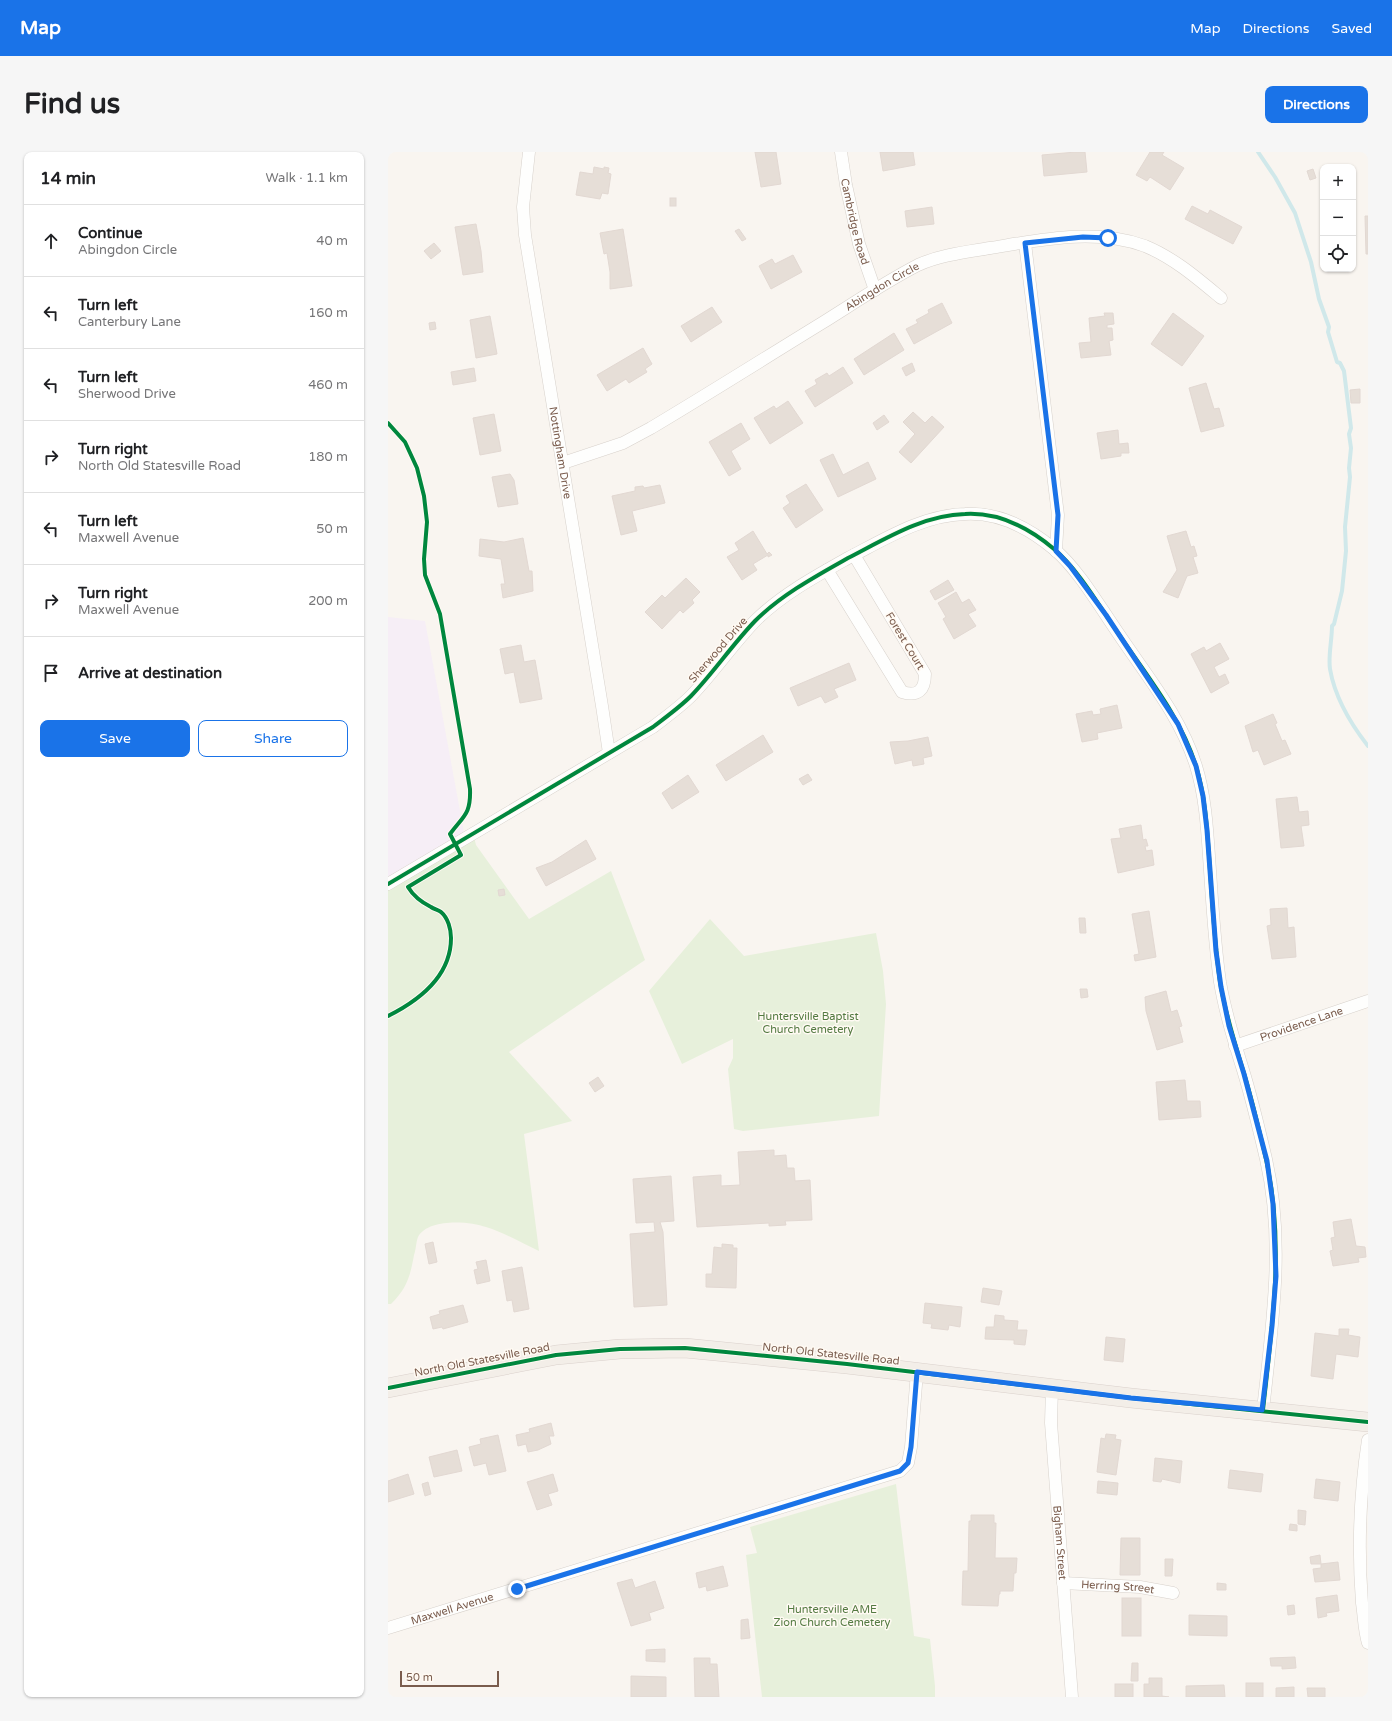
<!DOCTYPE html>
<html lang="en">
<head>
<meta charset="utf-8">
<style>
  :root { --surface:#fff; --page:#f6f6f6; --text:#202124; --muted:#757577; --line:#e0e0e0; --accent:#1a73e8 }
  body { margin:0; font-family:"Varela Round",sans-serif; background:var(--page); color:var(--text) }
  .controls { position:absolute; right:12px; top:12px; display:grid; overflow:hidden; border-radius:8px; box-shadow:0 1px 3px #0004 }
  .controls button { width:36px; height:36px; display:grid; place-items:center; padding:0; border:0; border-bottom:1px solid var(--line); background:var(--surface); color:var(--text); font:20px sans-serif }
  .scale { position:absolute; left:12px; bottom:10px; width:99px; box-sizing:border-box; padding-left:4px; border:2px solid #7a5c4d; border-top:0; font-size:11px; line-height:14px; white-space:nowrap; color:#7a5c4d; -webkit-text-stroke:3px #fffaf3; paint-order:stroke }
  .stop { position:absolute; width:12px; height:12px; margin:-9px; border:3px solid #1a73e8; border-radius:50%; background:#fff }
  .stop.end { background:#1a73e8; border-color:#fff; box-shadow:0 1px 4px #0008 }
  .list { margin:0; padding:0; list-style:none }
  h2 { display:flex; justify-content:space-between; align-items:center; height:52px; margin:0; padding:0 16px; font-size:17px }
  h2 small { font-size:13px; font-weight:400; color:var(--muted) }
  .list li { display:grid; grid-template-columns:26px 1fr auto; gap:12px; align-items:center; box-sizing:border-box; height:72px; padding:0 16px; border-top:1px solid var(--line) }
  .list b { display:block; font-size:15px; white-space:nowrap }
  .list p { margin:0; font-size:13px; white-space:nowrap; color:var(--muted) }
  .list em { font-size:13px; font-style:normal; color:var(--muted) }
  .actions { display:flex; gap:8px; padding:12px 16px }
  .actions a { flex:1; padding:9px 0; border:1px solid var(--accent); border-radius:8px; text-align:center; font-size:14px; color:var(--accent) }
  .actions .main { background:var(--accent); color:#fff }
  .icon { flex:none; width:22px; height:22px; fill:none; stroke:currentColor; stroke-width:2; stroke-linecap:round; stroke-linejoin:round }
  .map { position:relative; flex:none; width:980px; height:1545px; overflow:hidden; border-radius:8px }
  header { display:flex; align-items:center; gap:24px; box-sizing:border-box; height:56px; padding:0 20px; background:var(--accent); color:#fff }
  header strong { font-size:19px }
  nav { display:flex; gap:22px; margin-inline-start:auto; font-size:14px }
  .intro { display:flex; align-items:center; justify-content:space-between; box-sizing:border-box; height:96px; padding:0 24px }
  h1 { margin:0; font-size:28px }
  .button { padding:10px 18px; border-radius:8px; background:var(--accent); color:#fff; font-size:14px; font-weight:700 }
  main { display:flex; gap:24px; padding:0 24px }
  aside { flex:1; background:var(--surface); border-radius:8px; box-shadow:0 1px 3px #0004 }
  .map>svg:first-child { display:block }
  .education { fill:#f6eef6 }
  .green { fill:#e7f0db }
  .lines { fill:none; stroke-linecap:round; stroke-linejoin:round }
  .stream { stroke:#d0e8ea; stroke-width:4 }
  .building { fill:#e6ded7; stroke:#e2d8d2 }
  .street-casing { stroke:#d7d1cb; stroke-width:13 }
  .primary-casing { stroke:#dad1cc; stroke-width:20 }
  .street { stroke:#fefefd; stroke-width:12 }
  .primary { stroke:#f3eee8; stroke-width:19 }
  .cycleway-casing { stroke:#fffaf3; stroke-width:6 }
  .cycleway { stroke:#00873e; stroke-width:4 }
  .route { stroke:#1a73e8; stroke-width:5 }
  .labels { text-anchor:middle; dominant-baseline:central; stroke-width:3; stroke-linejoin:round; paint-order:stroke }
  .street-label { font-size:11px; fill:#7a5c4d; stroke:#fffaf3 }
  .park-label { font-size:11px; fill:#537a41; stroke:#fffaf3 }
</style>
</head>
<body>
<header>
<strong>Map</strong>
<nav><a>Map</a><a>Directions</a><a>Saved</a></nav>
</header>
<div class="intro"><h1>Find us</h1><a class="button">Directions</a></div>
<main>
<aside>
<h2>14 min<small>Walk · 1.1 km</small></h2>
<ul class="list">
<li><svg class="icon" aria-label="ahead" viewBox="0 0 24 24"><path d="M12 20V5M6 11l6-6 6 6"/></svg><div><b>Continue</b><p>Abingdon Circle</p></div><em>40 m</em></li>
<li><svg class="icon" aria-label="left" viewBox="0 0 24 24"><path d="M17 20v-9H6M10 6l-5 5 5 5"/></svg><div><b>Turn left</b><p>Canterbury Lane</p></div><em>160 m</em></li>
<li><svg class="icon" aria-label="left" viewBox="0 0 24 24"><path d="M17 20v-9H6M10 6l-5 5 5 5"/></svg><div><b>Turn left</b><p>Sherwood Drive</p></div><em>460 m</em></li>
<li><svg class="icon" aria-label="right" viewBox="0 0 24 24"><path d="M7 20v-9h11M14 6l5 5-5 5"/></svg><div><b>Turn right</b><p>North Old Statesville Road</p></div><em>180 m</em></li>
<li><svg class="icon" aria-label="left" viewBox="0 0 24 24"><path d="M17 20v-9H6M10 6l-5 5 5 5"/></svg><div><b>Turn left</b><p>Maxwell Avenue</p></div><em>50 m</em></li>
<li><svg class="icon" aria-label="right" viewBox="0 0 24 24"><path d="M7 20v-9h11M14 6l5 5-5 5"/></svg><div><b>Turn right</b><p>Maxwell Avenue</p></div><em>200 m</em></li>
<li><svg class="icon" aria-label="arrive" viewBox="0 0 24 24"><path d="M6 21V4h12l-3 4 3 4H6"/></svg><div><b>Arrive at destination</b></div></li>
</ul>
<div class="actions"><a class="main">Save</a><a>Share</a></div>
</aside>
<div class="map">
<svg width="980" height="1545" viewBox="0 0 980 1545">
  <rect width="100%" height="100%" fill="#f9f5f0"/>
  <polygon class="education" points="0,465 37,469 77,686 0,732"/>
  <g class="green">
    <path d="M85,681l3,12 53,74 82,-48 34,89 -136,92 63,69 -48,13 15,117c-17,-8 -34,-18 -53,-24 -17,-6 -58,-9 -68,10 -2,5 -2,13 -4,18 -4,22 -7,33 -23,49h-3v-420z"/>
    <polygon points="322,767 356,804 488,781 495,819 498,852 491,964 355,979 346,977 340,917 345,906 345,887 294,912 261,839"/>
    <polygon points="508,1332 526,1484 542,1487 547,1534 547,1545 374,1545 358,1403 369,1401 362,1375"/>
  </g>
  <g class="lines">
    <path class="stream" d="M870,0l17,25 20,36 16,49 8,37 10,28 -1,5 9,30 3,1 4,8 7,57 -2,6 2,14 -2,20 1,9 -5,50 1,24 -4,40 -8,33 -2,2c0,14 -4,30 -2,43 5,29 20,54 38,77"/>
  </g>
  <g class="building">
    <polygon points="367,0 388,0 393,32 373,35"/>
    <polygon points="492,0 525,0 527,13 495,19"/>
    <polygon points="688,0 697,0 699,20 656,24 654,3"/>
    <polygon points="762,0 776,0 774,3 796,16 782,38 762,25 759,29 748,23"/>
    <polygon points="206,15 216,17 216,15 221,16 220,21 223,22 220,42 214,41 212,47 188,43 192,20 205,22"/>
    <polygon points="925,17 928,26 922,28 919,19"/>
    <rect x="282" y="46" width="6" height="8"/>
    <polygon points="804,54 820,62 822,58 854,75 845,92 797,67"/>
    <polygon points="544,55 546,72 519,75 517,59"/>
    <polygon points="977,64 980,64 980,102 978,102"/>
    <polygon points="88,72 93,99 95,120 75,123 67,75"/>
    <polygon points="235,77 244,134 222,137 222,120 219,101 216,102 212,81"/>
    <polygon points="351,77 358,87 354,89 347,79"/>
    <polygon points="46,91 53,99 43,107 36,99"/>
    <polygon points="405,103 414,120 383,137 371,114 384,107 387,112"/>
    <polygon points="554,151 564,171 526,192 518,177 530,171 528,168 541,161 540,158"/>
    <polygon points="324,155 334,170 303,190 293,174"/>
    <polygon points="716,161 725,161 726,172 719,173 719,176 724,176 725,188 721,189 723,203 693,206 691,191 703,190 701,166 717,164"/>
    <polygon points="785,161 816,184 794,214 763,192"/>
    <polygon points="102,164 109,202 88,206 82,168"/>
    <polygon points="47,170 48,177 42,178 41,171"/>
    <polygon points="506,181 516,198 476,223 466,207"/>
    <polygon points="255,196 264,212 257,217 259,220 241,231 238,227 219,239 209,223"/>
    <polygon points="524,211 527,219 518,224 514,216"/>
    <polygon points="455,215 465,231 427,255 417,239 429,232 427,228 439,221 441,224"/>
    <polygon points="86,216 88,229 65,233 63,220"/>
    <polygon points="818,231 826,257 831,256 836,274 813,280 801,236"/>
    <polygon points="972,237 972,251 963,251 962,238"/>
    <polygon points="400,249 415,271 382,292 366,266 386,254 388,257"/>
    <polygon points="525,260 537,271 544,264 556,275 523,311 511,300 527,282 515,270"/>
    <polygon points="106,262 113,299 92,303 85,266"/>
    <polygon points="496,263 501,270 489,278 485,271"/>
    <polygon points="353,271 362,287 343,299 353,317 341,324 321,290"/>
    <polygon points="730,278 731,292 740,291 741,301 733,301 733,304 713,307 709,281"/>
    <polygon points="445,302 455,323 480,310 488,327 450,345 432,308"/>
    <polygon points="122,322 126,328 130,352 110,355 104,325"/>
    <polygon points="418,332 435,358 408,376 395,356 402,351 398,344"/>
    <polygon points="272,333 277,351 244,359 249,379 233,383 224,344 247,339 247,335 255,334 256,336"/>
    <polygon points="365,379 379,402 381,400 384,403 380,405 380,403 365,412 369,418 354,428 339,405 351,398 347,391"/>
    <polygon points="798,379 803,395 806,394 809,404 805,405 810,421 799,424 790,446 775,440 789,418 779,384"/>
    <polygon points="135,386 141,419 144,419 145,439 115,446 113,432 117,432 113,407 91,404 92,387 116,390"/>
    <polygon points="298,426 312,440 304,448 306,451 295,461 292,458 274,477 257,460 274,443 277,446"/>
    <polygon points="560,428 566,438 547,448 542,439"/>
    <polygon points="568,440 574,451 581,447 588,458 580,462 588,474 566,487 555,467 558,465 550,451"/>
    <polygon points="832,491 841,507 826,515 831,525 837,522 841,531 823,541 803,502 816,495 818,499"/>
    <polygon points="133,493 136,510 147,508 154,547 132,551 126,520 117,522 112,497"/>
    <polygon points="461,511 468,528 446,537 450,545 437,551 433,544 410,554 402,536"/>
    <polygon points="729,553 734,576 709,581 710,587 694,590 688,562 704,559 705,563 713,562 712,557"/>
    <polygon points="885,562 889,571 887,572 894,589 897,588 903,602 876,613 870,598 865,600 857,574"/>
    <polygon points="375,583 385,600 338,629 328,613"/>
    <polygon points="540,585 544,604 535,606 536,612 525,614 524,608 507,612 502,590 520,589"/>
    <polygon points="420,622 424,628 415,633 411,627"/>
    <polygon points="300,623 311,640 284,657 274,641"/>
    <polygon points="909,645 911,660 920,659 921,673 913,674 916,694 893,696 888,647"/>
    <polygon points="753,673 755,688 758,687 760,694 757,694 758,699 764,698 766,713 730,721 723,687 733,686 731,677"/>
    <polygon points="198,688 208,707 158,734 148,716 164,710"/>
    <polygon points="116,737 117,743 111,744 110,738"/>
    <polygon points="899,756 900,776 906,775 908,805 884,807 879,774 883,773 882,757"/>
    <polygon points="761,759 768,805 747,809 746,803 751,802 744,762"/>
    <polygon points="691,766 697,766 698,781 692,781"/>
    <polygon points="692,837 699,837 700,845 693,846"/>
    <polygon points="778,839 783,860 789,858 794,874 791,875 795,890 769,898 758,859 757,845"/>
    <polygon points="210,925 216,934 207,940 201,931"/>
    <polygon points="797,928 799,949 812,949 813,965 771,968 768,930"/>
    <polygon points="386,998 386,1004 398,1003 399,1016 406,1016 407,1029 422,1028 424,1068 397,1069 398,1073 381,1074 381,1071 309,1075 305,1025 333,1023 333,1034 352,1033 350,1000"/>
    <polygon points="283,1024 286,1069 272,1070 275,1080 279,1153 246,1155 242,1082 267,1080 266,1070 248,1071 245,1027"/>
    <polygon points="963,1067 968,1094 977,1095 978,1105 970,1106 971,1110 945,1114 942,1099 945,1098 943,1086 947,1085 945,1070"/>
    <polygon points="45,1090 49,1110 41,1112 37,1092"/>
    <polygon points="334,1092 345,1093 345,1096 349,1096 348,1136 318,1135 318,1122 324,1122 326,1095 334,1096"/>
    <polygon points="98,1108 102,1129 89,1132 86,1118 90,1117 88,1110"/>
    <polygon points="134,1115 141,1157 126,1160 124,1148 119,1149 114,1119"/>
    <polygon points="595,1136 614,1139 611,1153 593,1150"/>
    <polygon points="537,1151 574,1155 572,1175 561,1173 560,1178 543,1176 544,1172 535,1171"/>
    <polygon points="75,1153 80,1170 55,1177 54,1175 45,1177 42,1165 52,1162 51,1159"/>
    <polygon points="607,1163 616,1164 616,1168 630,1169 629,1178 639,1178 637,1193 626,1192 626,1188 597,1187 598,1175 606,1175"/>
    <polygon points="951,1177 961,1177 960,1183 972,1185 970,1205 948,1202 945,1227 923,1224 927,1181 951,1184"/>
    <polygon points="718,1185 737,1187 735,1210 716,1208"/>
    <polygon points="163,1271 166,1284 161,1284 163,1292 150,1298 140,1300 138,1292 130,1294 128,1283 142,1280 141,1277"/>
    <polygon points="718,1282 728,1283 727,1287 733,1288 728,1323 709,1320 713,1286 717,1287"/>
    <polygon points="110,1283 118,1319 101,1323 98,1311 86,1314 81,1295 93,1292 92,1287"/>
    <polygon points="69,1298 74,1319 46,1325 41,1305"/>
    <polygon points="767,1306 794,1309 792,1331 774,1327 773,1330 765,1329"/>
    <polygon points="842,1318 875,1322 873,1340 840,1336"/>
    <polygon points="20,1322 26,1342 0,1350 0,1329"/>
    <polygon points="165,1322 170,1339 160,1342 164,1353 149,1358 139,1330"/>
    <polygon points="928,1327 952,1330 950,1349 926,1346"/>
    <polygon points="710,1329 730,1331 729,1343 709,1341"/>
    <polygon points="40,1330 43,1342 37,1344 34,1332"/>
    <polygon points="910,1358 918,1359 917,1373 910,1372"/>
    <polygon points="583,1363 606,1363 606,1371 608,1371 607,1406 629,1406 628,1421 626,1421 625,1439 612,1439 612,1442 611,1442 610,1454 574,1453 575,1419 580,1419 581,1369 583,1369"/>
    <polygon points="902,1372 909,1373 909,1379 901,1378"/>
    <polygon points="733,1386 752,1386 752,1423 732,1423"/>
    <polygon points="932,1403 933,1412 923,1412 922,1405"/>
    <polygon points="777,1407 785,1407 784,1424 777,1424"/>
    <polygon points="950,1410 952,1428 927,1430 925,1417 933,1416 933,1412"/>
    <polygon points="335,1414 340,1434 319,1439 318,1434 311,1436 308,1421"/>
    <polygon points="244,1427 247,1436 267,1429 276,1456 261,1461 263,1468 243,1474 229,1431"/>
    <polygon points="829,1431 838,1432 838,1438 829,1438"/>
    <polygon points="949,1443 951,1459 938,1461 939,1464 930,1466 928,1446"/>
    <rect x="734" y="1446" width="19" height="38"/>
    <polygon points="906,1453 907,1462 900,1463 899,1454"/>
    <polygon points="801,1463 839,1464 839,1484 801,1483"/>
    <polygon points="360,1467 362,1486 353,1487 353,1468"/>
    <polygon points="277,1497 277,1510 258,1509 258,1498"/>
    <polygon points="907,1505 908,1516 894,1517 894,1514 883,1514 882,1506"/>
    <polygon points="306,1506 322,1506 322,1512 329,1512 331,1545 307,1545"/>
    <polygon points="744,1511 750,1511 750,1529 743,1529"/>
    <polygon points="243,1524 278,1525 278,1545 243,1545"/>
    <polygon points="761,1526 774,1526 774,1544 781,1545 756,1545 756,1532 761,1532"/>
    <rect x="858" y="1531" width="17" height="14"/>
    <rect x="727" y="1532" width="18" height="13"/>
    <polygon points="836,1533 837,1545 798,1545 798,1534"/>
    <polygon points="906,1535 906,1545 888,1545 888,1536"/>
    <polygon points="919,1536 937,1536 937,1545 920,1545"/>
  </g>
  <g class="lines">
    <g class="street-casing">
      <g id="street">
        <path id="s1" d="M141,0l-6,55 2,28 77,471 7,47"/>
        <path id="s2" d="M453,0l5,33 13,59 16,46"/>
        <polyline points="637,91 670,363 668,399"/>
        <path id="s3" d="M175,311l60,-20 28,-15c57,-34 114,-70 171,-105 32,-20 63,-41 96,-58 22,-10 48,-13 72,-17 50,-8 105,-20 155,-2 29,12 52,32 76,52"/>
        <path d="M439,418l75,122c16,5 23,-2 23,-18l-71,-119"/>
        <path d="M0,732l265,-157c13,-10 27,-20 38,-31 23,-24 41,-51 64,-75 26,-26 61,-45 93,-63 37,-19 75,-43 117,-44 34,-2 64,14 89,35 24,20 46,58 64,84 28,42 63,84 78,133 9,29 11,60 13,90 3,42 5,84 11,126 5,30 14,59 23,88 9,29 16,59 23,89 19,83 6,167 -3,251"/>
        <path id="s4" d="M847,894l133,-45"/>
        <path id="s5" d="M664,1236l-1,35 21,274"/>
        <path d="M980,1288c-8,52 -10,111 -6,163 2,13 2,27 6,40"/>
        <path id="s6" d="M675,1431l77,4 33,6"/>
        <path id="s7" d="M0,1476l512,-157 8,-8 3,-16 6,-75"/>
      </g>
    </g>
    <g class="primary-casing">
      <polyline id="primary" points="0,1236 168,1203 232,1197 297,1196 459,1212 743,1246 980,1270"/>
    </g>
    <use href="#street" class="street"/>
    <use href="#primary" class="primary"/>
    <g class="cycleway-casing">
      <g id="cycleway">
        <path d="M0,271l17,19 12,26 7,28 3,26 -3,37 1,16 15,39 30,175c1,26 -7,27 -20,45l11,21 -53,32c6,10 13,15 23,20 3,2 8,3 10,5 7,6 10,17 10,26 0,38 -31,62 -63,78"/>
        <path d="M0,732l265,-157c13,-10 27,-20 38,-31 23,-24 41,-51 64,-75 26,-26 61,-45 93,-63 37,-19 75,-43 117,-44 34,-2 64,14 89,35 24,20 46,58 64,84 28,42 63,84 78,133 9,29 11,60 13,90 3,42 5,84 11,126 5,30 14,59 23,88 9,29 16,59 23,89 19,83 6,167 -3,251"/>
        <polyline points="0,1236 168,1203 232,1197 297,1196 459,1212 743,1246 980,1270"/>
      </g>
    </g>
    <use href="#cycleway" class="cycleway"/>
  </g>
  <g class="lines">
    <polyline class="route" points="129,1437 512,1319 520,1311 523,1295 529,1220 743,1246 874,1258 884,1174 888,1124 885,1052 879,1009 856,922 841,874 833,835 828,799 819,678 815,644 808,614 790,572 718,463 682,414 668,399 670,363 637,91 695,85 720,86"/>
  </g>
  <g class="labels">
    <g class="street-label">
      <text stroke="none"><textPath href="#s2" startOffset="71">Cambridge Road</textPath></text>
      <text stroke="none"><textPath href="#s3" startOffset="366">Abingdon Circle</textPath></text>
      <text stroke="none"><textPath href="#s1" startOffset="304">Nottingham Drive</textPath></text>
      <text transform="translate(517 489) rotate(59)">Forest Court</text>
      <text transform="translate(330 498) rotate(-49)">Sherwood Drive</text>
      <text stroke="none"><textPath href="#s4" startOffset="70">Providence Lane</textPath></text>
      <text transform="translate(443 1202) rotate(6)">North Old Statesville Road</text>
      <text transform="translate(94 1208) rotate(-11)">North Old Statesville Road</text>
      <text stroke="none"><textPath href="#s5" startOffset="155">Bigham Street</textPath></text>
      <text stroke="none"><textPath href="#s6" startOffset="55">Herring Street</textPath></text>
      <text stroke="none"><textPath href="#s7" startOffset="67">Maxwell Avenue</textPath></text>
    </g>
    <g class="park-label">
      <text x="420" y="864">Huntersville Baptist<tspan x="420" dy="13">Church Cemetery</tspan></text>
      <text x="444" y="1457">Huntersville AME<tspan x="444" dy="13">Zion Church Cemetery</tspan></text>
    </g>
  </g>
</svg>
<div class="controls">
<button>+</button>
<button>−</button>
<button><svg class="icon" aria-label="locate" viewBox="0 0 24 24"><circle cx="12" cy="12" r="6"/><path d="M12 2v4M12 18v4M2 12h4M18 12h4"/></svg></button>
</div>
<div class="scale">50 m</div>
<div class="stop" style="left:720px;top:86px"></div>
<div class="stop end" style="left:129px;top:1437px"></div>
</div>
</main>
</body>
</html>
